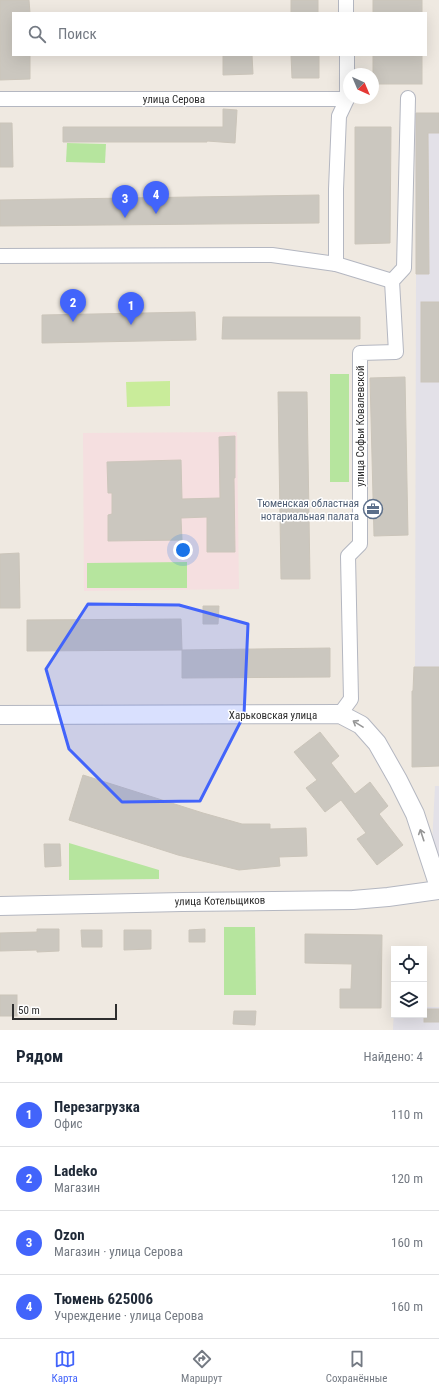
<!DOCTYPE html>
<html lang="ru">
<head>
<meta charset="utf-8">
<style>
  :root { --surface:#fff; --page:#f6f6f7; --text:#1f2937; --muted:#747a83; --line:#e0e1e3; --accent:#4264fb }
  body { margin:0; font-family:"Roboto Condensed",sans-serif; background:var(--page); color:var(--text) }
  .controls { position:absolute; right:12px; bottom:12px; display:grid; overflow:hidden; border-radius:0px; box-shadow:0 4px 16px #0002 }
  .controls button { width:36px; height:36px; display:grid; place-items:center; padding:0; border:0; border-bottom:1px solid var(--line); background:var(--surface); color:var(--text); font:20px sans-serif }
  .compass { position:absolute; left:343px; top:68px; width:36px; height:36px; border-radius:50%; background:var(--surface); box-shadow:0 4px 16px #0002; rotate:136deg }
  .scale { position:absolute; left:12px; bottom:10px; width:105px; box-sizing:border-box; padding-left:4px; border:2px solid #2e2e2e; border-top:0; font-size:11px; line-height:14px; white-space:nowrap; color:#2e2e2e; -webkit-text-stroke:3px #fff; paint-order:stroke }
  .you { position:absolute; left:183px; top:550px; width:14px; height:14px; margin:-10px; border:3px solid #fff; border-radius:50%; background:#1a73e8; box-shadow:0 0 0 6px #1a73e833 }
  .badge { display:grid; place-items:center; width:26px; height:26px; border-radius:50%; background:var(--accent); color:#fff; font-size:13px; font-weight:700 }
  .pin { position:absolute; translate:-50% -33px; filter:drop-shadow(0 1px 2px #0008) }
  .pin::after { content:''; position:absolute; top:21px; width:14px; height:12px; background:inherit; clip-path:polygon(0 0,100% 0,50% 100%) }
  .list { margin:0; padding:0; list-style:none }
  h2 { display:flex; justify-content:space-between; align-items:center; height:52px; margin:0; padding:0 16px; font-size:17px }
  h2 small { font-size:13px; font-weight:400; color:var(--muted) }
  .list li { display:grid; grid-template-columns:26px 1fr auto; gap:12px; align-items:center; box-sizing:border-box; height:64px; padding:0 16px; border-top:1px solid var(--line) }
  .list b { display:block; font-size:15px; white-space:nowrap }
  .list p { margin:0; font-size:13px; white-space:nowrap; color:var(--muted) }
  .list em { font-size:13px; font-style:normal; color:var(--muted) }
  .icon { flex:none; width:22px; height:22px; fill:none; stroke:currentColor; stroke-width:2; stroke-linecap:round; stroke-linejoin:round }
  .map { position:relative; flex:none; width:439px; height:1030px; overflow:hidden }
  .search { position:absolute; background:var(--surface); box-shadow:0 4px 16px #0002; left:12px; right:12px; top:12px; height:44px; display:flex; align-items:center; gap:10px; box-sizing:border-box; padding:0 14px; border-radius:0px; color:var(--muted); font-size:15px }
  .sheet { height:308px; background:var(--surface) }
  nav { display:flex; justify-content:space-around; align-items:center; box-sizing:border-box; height:56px; border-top:1px solid var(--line); background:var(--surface); font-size:11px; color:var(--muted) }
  nav a { display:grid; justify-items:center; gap:2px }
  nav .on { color:var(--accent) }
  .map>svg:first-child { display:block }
  .industrial { fill:#e3e1e8 }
  .medical { fill:#f5dfe0 }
  .green { fill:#b6e59e }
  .pitch { fill:#c9ec9a }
  .building { fill:#cbc7bf; stroke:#cbc5ba }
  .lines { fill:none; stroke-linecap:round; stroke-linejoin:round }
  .minor-casing { stroke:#b4b7c1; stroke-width:16 }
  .tertiary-casing { stroke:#b4b7c1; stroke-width:20 }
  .minor { stroke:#fff; stroke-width:14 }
  .tertiary { stroke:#fff; stroke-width:18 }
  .oneway { stroke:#969696 }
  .marked { fill:#4264fb; fill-opacity:0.2; stroke:#4264fb; stroke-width:3; stroke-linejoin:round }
  .labels { text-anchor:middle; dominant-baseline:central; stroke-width:3; stroke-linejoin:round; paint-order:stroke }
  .street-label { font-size:11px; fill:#2e2e2e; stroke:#fff }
  .service-label { font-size:11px; fill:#4e5e75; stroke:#fff; text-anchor:end }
</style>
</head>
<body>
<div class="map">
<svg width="439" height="1030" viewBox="0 0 439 1030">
  <rect width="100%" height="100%" fill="#efe9e1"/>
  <g class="industrial">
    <polygon points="415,113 439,113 439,687 415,686 416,274"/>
    <polygon points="435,786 439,786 439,859 432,845"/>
    <polygon points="394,1007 394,1015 424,1015 424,1007 439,1007 439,1030 393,1030"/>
  </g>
  <polygon class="medical" points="237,432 239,589 84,591 83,433"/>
  <g class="green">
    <polygon points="67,143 106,144 105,163 66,162"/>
    <rect x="330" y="374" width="19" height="108"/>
    <polygon points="187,562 187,588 87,588 87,563"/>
    <polygon points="69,843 159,870 159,879 69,880"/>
    <polygon points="224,927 255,927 256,995 224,995"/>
  </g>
  <polygon class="pitch" points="170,381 170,406 127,407 126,382"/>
  <g class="building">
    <polygon points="0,0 29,0 30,13 13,13 13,55 30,55 30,79 0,80"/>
    <rect x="291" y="0" width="27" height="13"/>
    <rect x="373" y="0" width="49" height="13"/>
    <polygon points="223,55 252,55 253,74 223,75"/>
    <polygon points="291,55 319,55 319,78 292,78"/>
    <rect x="373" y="55" width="49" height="29"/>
    <polygon points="223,109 237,110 235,143 207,141 207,142 63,142 63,127 223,127"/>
    <polygon points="416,113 439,113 439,133 428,133 429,274 416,274"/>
    <polygon points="0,123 12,123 13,167 0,167"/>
    <polygon points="355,127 391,127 390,243 355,244"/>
    <polygon points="319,195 319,223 0,226 0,200"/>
    <rect x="421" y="302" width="18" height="80"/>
    <polygon points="195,312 196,340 42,343 42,315"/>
    <polygon points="223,317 360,317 360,339 222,339"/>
    <polygon points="405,377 408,535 374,536 370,378"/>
    <polygon points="278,392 307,392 310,579 281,579"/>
    <polygon points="235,436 235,478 234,478 235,552 207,552 207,517 181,518 182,540 108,541 108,515 112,514 112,493 108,493 107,462 181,460 182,499 220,498 219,437"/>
    <polygon points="19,553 20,608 0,608 0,554"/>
    <polygon points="203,606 219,606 218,624 203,624"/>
    <polygon points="181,619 182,650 27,651 27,620"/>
    <polygon points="330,648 330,677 182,678 182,650"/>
    <polygon points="414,667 439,667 439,766 412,767 412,691 413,691"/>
    <polygon points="320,732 339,756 331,763 355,794 370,782 388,806 379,814 403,845 377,865 357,839 366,833 341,800 325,812 306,788 317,780 294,752"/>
    <polygon points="83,775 203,813 242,824 270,824 270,829 306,828 307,856 279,857 280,866 239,870 178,855 69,820"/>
    <polygon points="44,844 60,844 61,866 45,867"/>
    <polygon points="37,929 59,929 59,951 37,952 37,950 0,951 0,933 37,932"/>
    <polygon points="205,929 205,942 189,942 189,930"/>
    <polygon points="81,930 102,930 102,947 82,947"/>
    <polygon points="124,930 151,930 151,949 124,950"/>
    <polygon points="305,934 382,935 381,1008 340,1008 340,989 351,989 352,964 305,963"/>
    <rect x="0" y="995" width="17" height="21"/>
    <rect x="424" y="1009" width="15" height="13"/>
    <polygon points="234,1011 256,1011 255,1025 233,1024"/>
  </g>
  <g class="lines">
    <g class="minor-casing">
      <g id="minor">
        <polyline points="346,0 346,13"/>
        <polyline points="0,99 347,99"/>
        <polyline points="0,256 272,255 336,264 392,281"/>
        <polyline points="336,264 336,189 339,116 347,99 347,55"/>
        <polyline points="340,714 351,699 348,556 360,544 360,353 396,352 392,281 404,268 408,98"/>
      </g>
    </g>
    <g class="tertiary-casing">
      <g id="tertiary">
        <polyline points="0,715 340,714 361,725 377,743 398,780 415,814 439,887"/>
        <polyline points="0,906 182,902 353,900 388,897 439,890"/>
      </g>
    </g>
    <use href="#minor" class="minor"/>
    <use href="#tertiary" class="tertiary"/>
  </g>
  <defs><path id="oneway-shaft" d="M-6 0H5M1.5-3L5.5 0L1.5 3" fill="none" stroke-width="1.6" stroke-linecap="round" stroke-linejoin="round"/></defs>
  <g class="oneway">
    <use href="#oneway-shaft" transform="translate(358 724) rotate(-148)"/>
    <use href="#oneway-shaft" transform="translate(422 835) rotate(-108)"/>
  </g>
  <path class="marked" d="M88,604l91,1 69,19 -4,91 -44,86 -78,1 -53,-53 -23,-80z"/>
  <defs>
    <g id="office-ring" transform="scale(1)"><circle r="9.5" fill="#fff" stroke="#5c6f8a" stroke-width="1.5"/><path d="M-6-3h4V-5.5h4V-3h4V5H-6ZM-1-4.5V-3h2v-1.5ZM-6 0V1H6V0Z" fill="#5c6f8a"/></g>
  </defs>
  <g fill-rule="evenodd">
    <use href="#office-ring" x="373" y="509"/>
  </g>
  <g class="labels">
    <g class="street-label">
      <text x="174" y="99">улица Серова</text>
      <text transform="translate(360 426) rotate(-90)">улица Софьи Ковалевской</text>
      <text x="273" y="715">Харьковская улица</text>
      <text transform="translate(220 901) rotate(-1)">улица Котельщиков</text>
    </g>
    <g class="service-label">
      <text x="359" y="503">Тюменская областная<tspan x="359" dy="13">нотариальная палата</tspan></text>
    </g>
  </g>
</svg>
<div class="controls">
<button><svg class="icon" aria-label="locate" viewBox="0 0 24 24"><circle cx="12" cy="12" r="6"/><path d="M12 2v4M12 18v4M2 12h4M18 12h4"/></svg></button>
<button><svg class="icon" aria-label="layers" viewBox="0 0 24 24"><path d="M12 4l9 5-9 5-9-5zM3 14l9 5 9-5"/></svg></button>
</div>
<svg class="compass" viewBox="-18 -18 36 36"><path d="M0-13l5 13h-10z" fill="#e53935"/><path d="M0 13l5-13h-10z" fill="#747a83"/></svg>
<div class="scale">50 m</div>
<div class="you"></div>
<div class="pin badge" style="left:131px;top:325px">1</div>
<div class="pin badge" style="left:73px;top:322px">2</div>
<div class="pin badge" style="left:125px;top:218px">3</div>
<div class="pin badge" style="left:156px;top:214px">4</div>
<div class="search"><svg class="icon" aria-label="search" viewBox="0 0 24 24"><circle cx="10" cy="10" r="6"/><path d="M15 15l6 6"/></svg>Поиск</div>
</div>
<section class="sheet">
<h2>Рядом<small>Найдено: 4</small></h2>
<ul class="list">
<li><span class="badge">1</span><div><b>Перезагрузка</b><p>Офис</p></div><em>110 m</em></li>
<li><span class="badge">2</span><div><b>Ladeko</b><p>Магазин</p></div><em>120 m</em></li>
<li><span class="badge">3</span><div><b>Ozon</b><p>Магазин · улица Серова</p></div><em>160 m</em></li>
<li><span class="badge">4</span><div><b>Тюмень 625006</b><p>Учреждение · улица Серова</p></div><em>160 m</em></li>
</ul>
</section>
<nav>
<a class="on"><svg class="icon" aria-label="map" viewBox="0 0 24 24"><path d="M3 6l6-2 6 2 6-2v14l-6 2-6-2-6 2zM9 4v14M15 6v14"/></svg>Карта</a>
<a><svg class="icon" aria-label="directions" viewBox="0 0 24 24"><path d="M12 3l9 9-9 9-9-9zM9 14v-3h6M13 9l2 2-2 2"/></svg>Маршрут</a>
<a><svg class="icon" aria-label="saved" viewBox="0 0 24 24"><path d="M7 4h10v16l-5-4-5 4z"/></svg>Сохранённые</a>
</nav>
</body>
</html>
